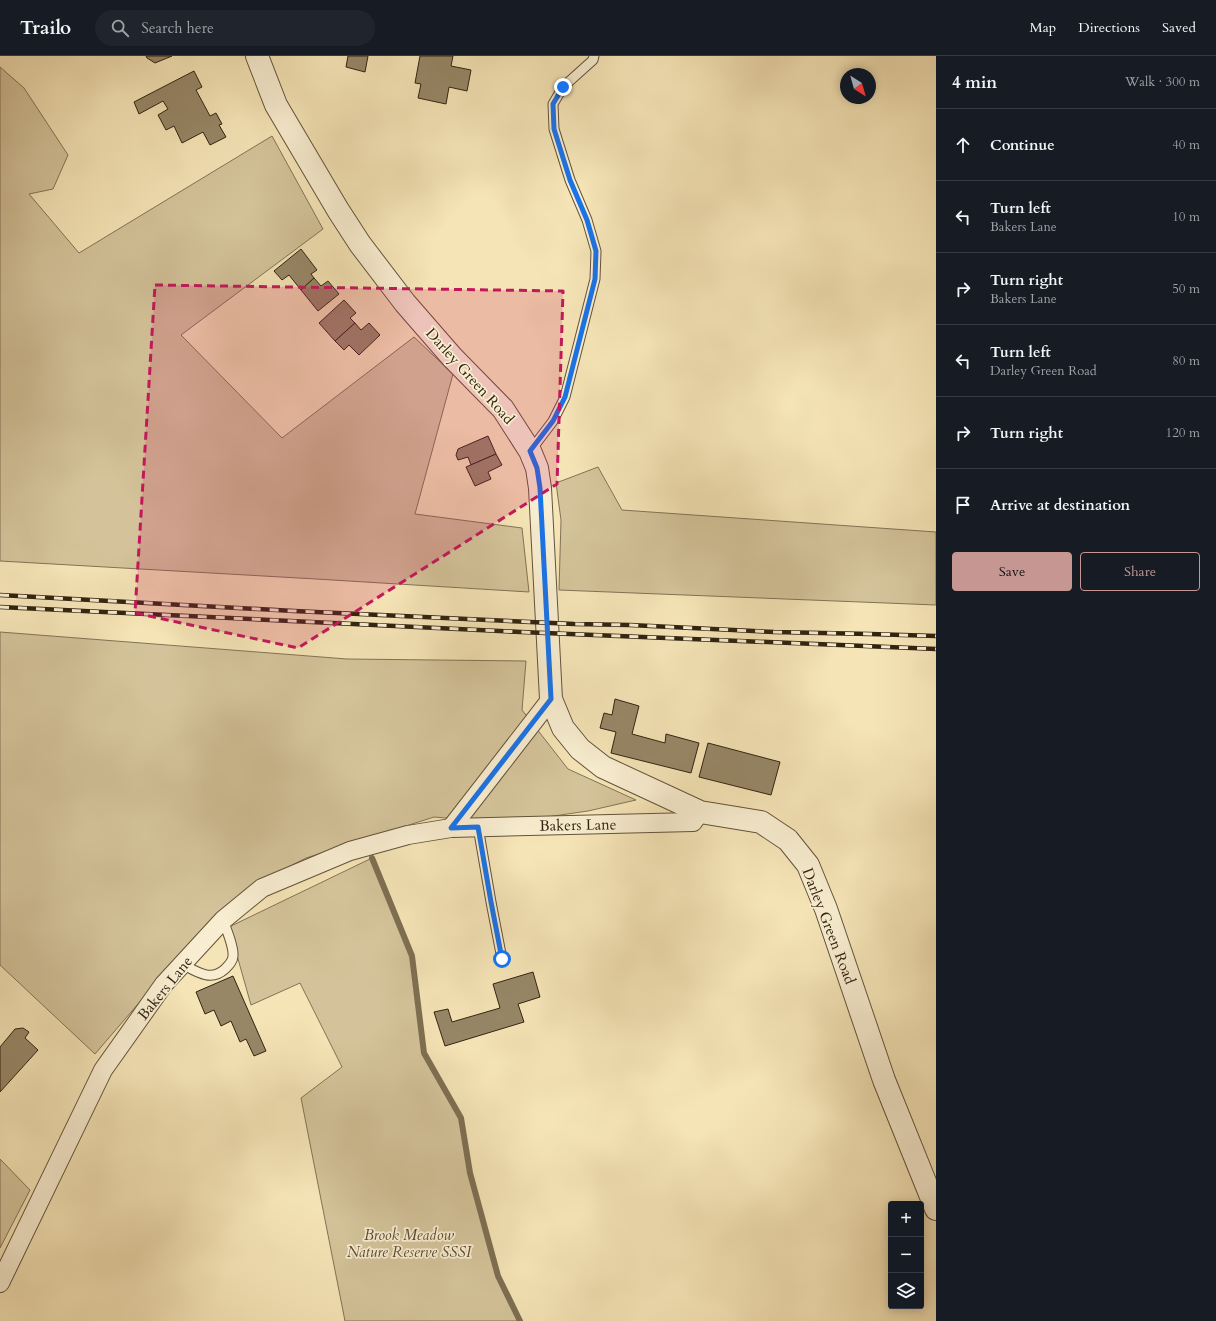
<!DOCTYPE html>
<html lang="en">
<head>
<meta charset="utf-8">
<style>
  :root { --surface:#171b24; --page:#20242c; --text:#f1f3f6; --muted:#9ea1a6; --line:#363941; --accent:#c59692 }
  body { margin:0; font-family:Cardo,serif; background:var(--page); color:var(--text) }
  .controls { position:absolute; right:12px; bottom:12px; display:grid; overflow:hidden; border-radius:4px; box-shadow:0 2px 10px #0003 }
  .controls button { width:36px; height:36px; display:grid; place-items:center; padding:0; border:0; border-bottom:1px solid var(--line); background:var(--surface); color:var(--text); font:20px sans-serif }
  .compass { position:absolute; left:840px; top:12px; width:36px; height:36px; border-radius:50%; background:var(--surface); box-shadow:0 2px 10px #0003; rotate:143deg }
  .stop { position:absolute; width:12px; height:12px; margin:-9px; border:3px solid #1a73e8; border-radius:50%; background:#fff }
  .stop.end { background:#1a73e8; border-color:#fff; box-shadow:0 1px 4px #0008 }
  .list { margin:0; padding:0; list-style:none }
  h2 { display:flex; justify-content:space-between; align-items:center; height:52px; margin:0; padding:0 16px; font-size:17px }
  h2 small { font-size:13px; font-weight:400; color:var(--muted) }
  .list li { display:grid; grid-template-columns:26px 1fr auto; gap:12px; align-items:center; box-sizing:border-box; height:72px; padding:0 16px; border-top:1px solid var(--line) }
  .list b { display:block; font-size:15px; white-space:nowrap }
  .list p { margin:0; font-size:13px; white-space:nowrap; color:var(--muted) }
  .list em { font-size:13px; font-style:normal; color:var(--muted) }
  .actions { display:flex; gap:8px; padding:12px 16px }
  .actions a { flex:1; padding:9px 0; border:1px solid var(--accent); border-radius:4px; text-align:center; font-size:14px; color:var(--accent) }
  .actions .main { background:var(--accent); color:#111 }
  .icon { flex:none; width:22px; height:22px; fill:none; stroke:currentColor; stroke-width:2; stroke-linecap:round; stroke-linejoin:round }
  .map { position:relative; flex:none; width:936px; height:1265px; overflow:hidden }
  header { display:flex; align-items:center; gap:24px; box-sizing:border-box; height:56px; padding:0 20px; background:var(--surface); border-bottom:1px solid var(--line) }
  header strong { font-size:19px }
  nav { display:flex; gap:22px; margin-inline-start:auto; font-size:14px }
  .search { width:280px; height:36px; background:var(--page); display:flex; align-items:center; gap:10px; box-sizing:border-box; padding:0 14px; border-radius:22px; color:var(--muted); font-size:15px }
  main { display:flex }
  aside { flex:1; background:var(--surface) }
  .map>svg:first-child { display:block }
  .green { fill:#d4c39a; stroke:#827356 }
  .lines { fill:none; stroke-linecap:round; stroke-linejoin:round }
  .stream { stroke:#7e6f52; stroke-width:6 }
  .building { fill:#978767; stroke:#312311 }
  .service-casing { stroke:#62533a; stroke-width:11 }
  .minor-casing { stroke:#62533a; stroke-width:20 }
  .tertiary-casing { stroke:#62533a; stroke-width:24 }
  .service { stroke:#f8edd0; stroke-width:9 }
  .minor { stroke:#f8edd0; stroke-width:18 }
  .tertiary { stroke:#f8edd0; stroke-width:22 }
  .rail-casing { stroke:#312311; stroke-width:4.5 }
  .rail { stroke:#f8edd0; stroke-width:3; stroke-dasharray:9; stroke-linecap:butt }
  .route { stroke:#1a73e8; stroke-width:5 }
  .marked { fill:#c2185b; fill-opacity:0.2; stroke:#c2185b; stroke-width:3; stroke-dasharray:8 5; stroke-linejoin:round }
  .labels { text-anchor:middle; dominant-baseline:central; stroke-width:3.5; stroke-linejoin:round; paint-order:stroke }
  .street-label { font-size:15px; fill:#312311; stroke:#f8edd0 }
  .park-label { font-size:15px; font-style:italic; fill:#5a4b33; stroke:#f8edd0 }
</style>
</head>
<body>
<header>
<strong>Trailo</strong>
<div class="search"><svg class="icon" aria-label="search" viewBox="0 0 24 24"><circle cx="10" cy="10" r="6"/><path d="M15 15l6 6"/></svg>Search here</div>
<nav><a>Map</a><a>Directions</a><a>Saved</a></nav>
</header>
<main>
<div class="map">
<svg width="936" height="1265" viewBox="0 0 936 1265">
  <rect width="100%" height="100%" fill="#f5e4b6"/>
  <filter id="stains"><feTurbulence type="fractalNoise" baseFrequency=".005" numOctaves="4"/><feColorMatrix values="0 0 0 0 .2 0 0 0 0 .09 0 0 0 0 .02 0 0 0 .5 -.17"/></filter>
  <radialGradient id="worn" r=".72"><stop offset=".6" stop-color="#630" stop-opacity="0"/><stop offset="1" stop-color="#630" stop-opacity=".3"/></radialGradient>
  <g class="green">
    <polygon points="0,11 24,32 68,99 53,133 29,138 79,197 272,80 323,173 181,279 282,382 414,281 453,318 415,458 522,472 529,536 316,523 0,505"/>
    <polygon points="598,411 622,454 936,476 936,549 559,534 561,464 556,427"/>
    <polygon points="0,576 347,603 526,605 522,654 568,713 636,744 588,755 505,767 434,761 306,802 263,824 205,870 95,998 0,909"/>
    <polygon points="372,802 412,900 424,997 461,1062 470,1117 498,1220 520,1265 345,1265 301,1042 342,1011 300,927 251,949 229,871"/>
    <polygon points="0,1103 30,1134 0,1192"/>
  </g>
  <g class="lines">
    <polyline class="stream" points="372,802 412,900 424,997 461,1062 470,1117 498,1220 520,1265"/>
  </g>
  <g class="building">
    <polygon points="146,0 172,0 155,7 147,2"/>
    <polygon points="348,0 368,0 365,16 346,11"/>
    <polygon points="420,0 453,0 451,10 471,14 467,35 449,31 446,48 418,42 421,28 415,27"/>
    <polygon points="194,15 202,31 196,34 210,60 216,57 222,68 219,69 226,81 210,89 203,76 182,87 174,70 166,74 158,59 168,53 163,45 139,58 134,46"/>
    <polygon points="301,193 317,214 311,218 314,222 301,234 289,219 282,224 274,215"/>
    <polygon points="314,222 321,230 328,225 339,238 318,255 301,234"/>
    <polygon points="344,244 356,257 350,262 355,267 335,285 319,267"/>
    <polygon points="355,267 361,274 369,267 380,279 359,299 349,289 344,294 335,285"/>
    <polygon points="488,380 496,398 471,409 468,401 458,404 456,399 458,393"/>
    <polygon points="496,398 502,409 488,416 491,423 475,430 466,411"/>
    <polygon points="615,643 639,650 632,678 665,687 666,678 699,687 691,717 611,697 616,676 600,672 604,657 612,659"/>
    <polygon points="708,687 780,706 771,739 699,721"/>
    <polygon points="533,916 540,941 518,948 524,966 445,990 434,956 448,953 452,966 500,952 493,928"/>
    <polygon points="233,920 266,995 254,1000 246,983 240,986 231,965 221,970 214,954 205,958 196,936"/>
    <polygon points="23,972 29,976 25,982 38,994 0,1036 0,991 15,973"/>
  </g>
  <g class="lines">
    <g class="service-casing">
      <g id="service">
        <polyline points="531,394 553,365 565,341 595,223 596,195 587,164 570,124 554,73 553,48 563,31 593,4 594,0"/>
        <polyline points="478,771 491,846 502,903"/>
        <path d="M182,908c15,8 29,18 43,5 4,-4 8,-8 8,-13 1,-10 -7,-27 -10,-36"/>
      </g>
    </g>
    <g class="minor-casing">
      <g id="minor">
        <polyline points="451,772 551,643"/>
        <polyline points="0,1227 103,1014 164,928 223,864 262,832 350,795 408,779 451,772 693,766 700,756"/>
      </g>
    </g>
    <g class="tertiary-casing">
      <polyline id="tertiary" points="257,0 276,49 338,154 360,188 405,247 452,301 503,353 530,395 537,412 540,432 551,643 563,672 580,693 603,711 700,756 761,766 788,784 808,809 826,853 884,1024 936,1153"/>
    </g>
    <use href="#service" class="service"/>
    <use href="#minor" class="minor"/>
    <use href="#tertiary" class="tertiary"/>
    <g class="rail-casing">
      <g id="rail">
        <polyline points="0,539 294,555 574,568 630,569 774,576 870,578 936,580"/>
        <polyline points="0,551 521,576 936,593"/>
      </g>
    </g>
    <use href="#rail" class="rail"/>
  </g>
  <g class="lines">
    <polyline class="route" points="502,903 491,846 478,771 451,772 551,643 540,432 537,412 530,395 553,365 565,341 595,223 596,195 587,164 570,124 554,73 553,48 563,31"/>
  </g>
  <path class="marked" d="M155,229l408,6 -6,193 -259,164 -163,-35z"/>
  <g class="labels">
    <g class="street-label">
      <text transform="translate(470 320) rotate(48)">Darley Green Road</text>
      <text transform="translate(578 769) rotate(-1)">Bakers Lane</text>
      <text transform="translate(829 870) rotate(69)">Darley Green Road</text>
      <text transform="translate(165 932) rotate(-51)">Bakers Lane</text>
    </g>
    <g class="park-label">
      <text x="409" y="1179">Brook Meadow<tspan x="409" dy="17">Nature Reserve SSSI</tspan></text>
    </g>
  </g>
  <rect width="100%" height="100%" filter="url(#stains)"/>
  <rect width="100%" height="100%" fill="url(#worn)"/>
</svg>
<div class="controls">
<button>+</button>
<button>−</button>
<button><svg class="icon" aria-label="layers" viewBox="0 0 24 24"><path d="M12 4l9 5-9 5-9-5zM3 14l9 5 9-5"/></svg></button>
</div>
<svg class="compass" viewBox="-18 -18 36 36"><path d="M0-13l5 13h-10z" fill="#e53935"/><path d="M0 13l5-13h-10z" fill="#9ea1a6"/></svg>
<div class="stop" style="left:502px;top:903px"></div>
<div class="stop end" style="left:563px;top:31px"></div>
</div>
<aside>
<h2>4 min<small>Walk · 300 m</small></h2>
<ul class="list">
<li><svg class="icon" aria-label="ahead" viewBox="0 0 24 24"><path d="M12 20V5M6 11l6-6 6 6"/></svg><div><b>Continue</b></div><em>40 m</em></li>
<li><svg class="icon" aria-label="left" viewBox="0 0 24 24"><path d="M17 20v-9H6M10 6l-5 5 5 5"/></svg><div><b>Turn left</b><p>Bakers Lane</p></div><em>10 m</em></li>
<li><svg class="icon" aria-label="right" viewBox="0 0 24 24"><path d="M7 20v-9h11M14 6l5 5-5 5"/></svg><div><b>Turn right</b><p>Bakers Lane</p></div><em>50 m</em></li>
<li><svg class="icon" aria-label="left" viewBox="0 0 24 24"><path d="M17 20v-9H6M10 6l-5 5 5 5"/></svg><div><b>Turn left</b><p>Darley Green Road</p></div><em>80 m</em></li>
<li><svg class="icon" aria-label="right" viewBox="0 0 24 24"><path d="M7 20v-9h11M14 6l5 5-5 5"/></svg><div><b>Turn right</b></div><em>120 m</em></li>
<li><svg class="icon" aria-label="arrive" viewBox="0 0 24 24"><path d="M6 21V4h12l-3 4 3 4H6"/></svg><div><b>Arrive at destination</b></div></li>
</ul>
<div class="actions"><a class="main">Save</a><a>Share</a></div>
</aside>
</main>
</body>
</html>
